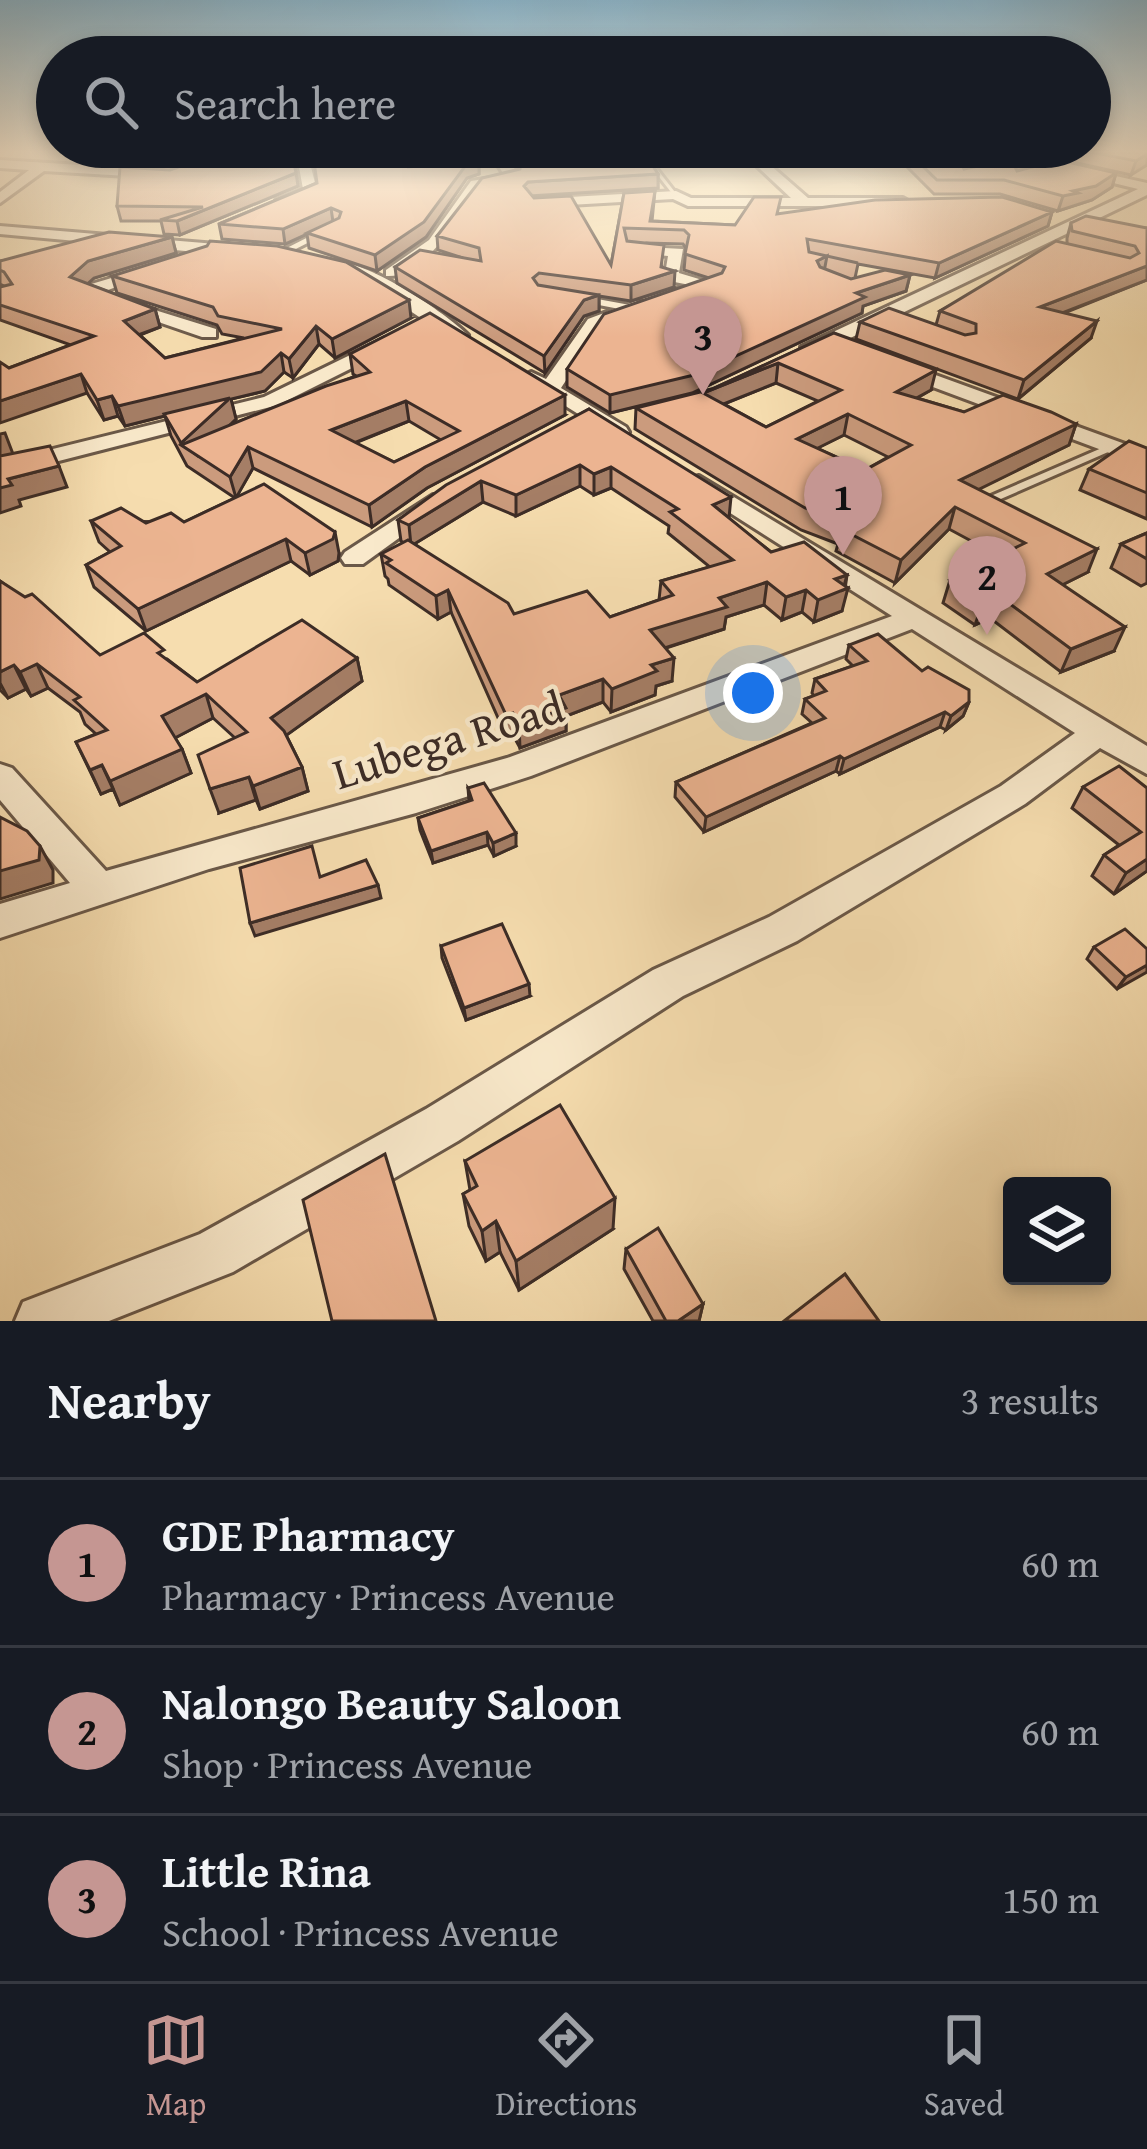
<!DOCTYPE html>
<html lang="en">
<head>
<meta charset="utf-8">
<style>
  :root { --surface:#171b24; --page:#242831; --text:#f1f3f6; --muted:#9ea1a6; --line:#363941; --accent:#c59692 }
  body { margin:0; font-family:"Gentium Book Plus",serif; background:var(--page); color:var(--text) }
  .controls { position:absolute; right:36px; bottom:36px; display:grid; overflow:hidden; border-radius:12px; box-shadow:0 6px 18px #0003 }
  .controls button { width:108px; height:108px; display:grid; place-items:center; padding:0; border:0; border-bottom:3px solid var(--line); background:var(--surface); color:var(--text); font:60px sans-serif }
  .you { position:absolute; left:753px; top:693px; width:42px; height:42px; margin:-30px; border:9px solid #fff; border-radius:50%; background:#1a73e8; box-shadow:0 0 0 18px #1a73e833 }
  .badge { display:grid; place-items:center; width:78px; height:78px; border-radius:50%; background:var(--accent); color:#111; font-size:39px; font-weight:700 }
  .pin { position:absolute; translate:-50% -99px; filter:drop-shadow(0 3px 6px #0008) }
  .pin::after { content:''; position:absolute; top:63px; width:42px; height:36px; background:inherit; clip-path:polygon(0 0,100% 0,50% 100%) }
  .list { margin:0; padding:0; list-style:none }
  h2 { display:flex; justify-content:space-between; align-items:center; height:156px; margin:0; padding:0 48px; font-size:51px }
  h2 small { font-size:39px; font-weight:400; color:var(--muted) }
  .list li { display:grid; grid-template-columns:78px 1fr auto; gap:36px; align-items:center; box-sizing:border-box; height:168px; padding:0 48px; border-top:3px solid var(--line) }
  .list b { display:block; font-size:45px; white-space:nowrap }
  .list p { margin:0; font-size:39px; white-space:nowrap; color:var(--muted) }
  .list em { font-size:39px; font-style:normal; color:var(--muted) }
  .icon { flex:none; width:66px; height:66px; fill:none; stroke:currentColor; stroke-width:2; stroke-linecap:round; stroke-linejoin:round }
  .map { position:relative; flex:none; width:1147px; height:1321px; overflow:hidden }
  .search { position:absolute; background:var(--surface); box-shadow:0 6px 18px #0003; left:36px; right:36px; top:36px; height:132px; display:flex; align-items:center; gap:30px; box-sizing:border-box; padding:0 42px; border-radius:66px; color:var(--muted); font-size:45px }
  .sheet { height:660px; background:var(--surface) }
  nav { display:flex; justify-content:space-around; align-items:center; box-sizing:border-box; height:168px; border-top:3px solid var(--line); background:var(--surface); font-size:33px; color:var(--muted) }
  nav a { display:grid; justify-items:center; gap:6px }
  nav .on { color:var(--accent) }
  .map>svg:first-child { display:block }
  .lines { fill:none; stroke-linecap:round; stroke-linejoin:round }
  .service-casing { stroke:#6a5848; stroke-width:6 }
  .minor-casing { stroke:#6a5848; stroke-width:6 }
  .service { fill:#f9e9cb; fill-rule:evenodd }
  .minor { fill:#f9e9cb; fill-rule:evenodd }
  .wall { fill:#cb9b7d; stroke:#3c2c26; stroke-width:3; fill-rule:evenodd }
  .shaded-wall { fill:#a57e66; stroke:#3c2c26; stroke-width:3 }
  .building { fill:#ecb491; stroke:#3c2c26; stroke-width:3; fill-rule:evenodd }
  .labels { text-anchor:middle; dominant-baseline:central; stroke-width:9; stroke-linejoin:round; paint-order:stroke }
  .street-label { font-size:45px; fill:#3c2c26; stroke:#f9e9cb }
</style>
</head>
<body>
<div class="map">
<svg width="1147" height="1321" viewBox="0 0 1147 1321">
  <rect width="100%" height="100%" fill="#f6ddaf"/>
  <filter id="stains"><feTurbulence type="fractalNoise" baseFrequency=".00167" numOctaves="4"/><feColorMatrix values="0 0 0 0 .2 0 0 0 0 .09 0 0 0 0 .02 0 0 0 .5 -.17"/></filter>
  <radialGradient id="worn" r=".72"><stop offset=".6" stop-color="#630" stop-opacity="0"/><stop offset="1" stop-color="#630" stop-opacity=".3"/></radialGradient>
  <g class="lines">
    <g class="service-casing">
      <g id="service">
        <polygon points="1006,153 1008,156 970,163 988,170 986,173 979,173 979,171 959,163"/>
        <polygon points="642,155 646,155 678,196 674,196"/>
        <polygon points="324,229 331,231 284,255 277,253"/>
        <polygon points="581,296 630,305 634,308 630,311 578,301 578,297"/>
        <polygon points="1111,444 1115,445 1115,449 980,508 972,508 970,505"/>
      </g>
    </g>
    <g class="minor-casing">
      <g id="minor">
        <path d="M489,152h12l17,21 -3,9 -35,5c-19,28 -56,92 -94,89v-6l43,-30 42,-59 34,-5z"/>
        <polygon points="742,152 755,152 808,198 903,198 910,202 903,206 688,206 673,199 534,207 527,203 534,199 676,191 691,198 791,198"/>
        <polygon points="986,152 1008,152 1147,183 1147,195 815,355 801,355 801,347 1138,189"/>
        <polygon points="0,160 161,170 168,174 161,178 44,171 0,203 0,192 29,170 0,168"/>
        <polygon points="305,163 311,167 317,191 276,206 276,200 303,189 299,167"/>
        <polygon points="0,226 240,246 248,251 240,256 0,234"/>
        <polygon points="627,246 683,249 679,273 719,285 676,297 676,289 690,285 664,280 668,256 627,252"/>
        <path d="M335,262c32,-2 110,50 133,73l-16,4 -79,-53 -38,-18z"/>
        <polygon points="145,268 159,271 100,293 216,329 216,337 202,337 80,295 88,285"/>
        <polygon points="636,301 642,302 642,310 601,327 561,388 626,427 629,432 618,439 521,378 531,372 546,379 588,319"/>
        <polygon points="385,338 392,340 392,348 278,405 0,476 0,462 264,397"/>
        <polygon points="897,361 1147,452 1147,467 890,371 887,367"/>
        <polygon points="699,476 1147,746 1147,774 1100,748 1025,804 797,941 683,996 458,1141 233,1272 109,1321 15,1321 23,1302 200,1234 426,1109 653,970 769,917 1001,786 1075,733 912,629 531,776 416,813 209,869 0,938 0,904 70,883 0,800 0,764 12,768 106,871 507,758 892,616 691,488 691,478"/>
        <polygon points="433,495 442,497 442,507 363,564 345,564 341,558 345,552"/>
      </g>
    </g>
    <use href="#service" class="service"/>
    <use href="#minor" class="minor"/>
  </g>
  <g class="wall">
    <polygon points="91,152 487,152 487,157 415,163 404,155 336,161 337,164 408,167 479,161 479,174 467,178 426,237 377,271 309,248 307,234 285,244 222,239 219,224 317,183 315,166 308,159 295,168 298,186 180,235 164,234 161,221 121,221 117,206 170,170 214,155 170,166 93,161"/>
    <polygon points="507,152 644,152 658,174 658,188 532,195 611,265 624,193 655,191 652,221 735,225 778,214 1052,212 1048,226 935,278 858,264 855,278 910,275 906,291 863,306 862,313 692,393 610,413 567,387 567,369 709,278 684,270 686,248 683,244 648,243 674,287 631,301 599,296 599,311 584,316 545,373 397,283 395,267 463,258 438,250 437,236 520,169"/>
    <polygon points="872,152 983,152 967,157 966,169 986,164 990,152 1033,167 1116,173 1112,187 1092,200 1058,211 1000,194 934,194 903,163"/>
    <polygon points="1028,152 1147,152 1131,175"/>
    <polygon points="1071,223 1147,228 1147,280 1064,313 1091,338 1018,399 856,339 860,322 936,325 940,311 1067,243 1067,238"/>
    <path d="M172,237l4,16 -82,25 -7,6 68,25 5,18 -20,8 25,23 79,-20 -22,-4 -5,-9 -100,-32 -5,-17 299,42 -76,40 -16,-14 -26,34 -9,-6 -19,19 -34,8 5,20 -6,6 126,-49 -3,-2 -3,-20 215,61 -138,73 -55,39 -119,-59 -17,29 103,56 -1,8 -28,14 -19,-14 -145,70 -52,-44 -8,-22 24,-13 -11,-10 -8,-21 93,1 51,-24 -48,-32 -16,-30 -6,-20 -40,10 -7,-10 -14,4 -17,-27 -78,-25 62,-23 -71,-25v-33l4,-1 -4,-2v-23zM409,421l32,19 -47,22 -39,-19z"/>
    <path d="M834,333l97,57 -14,8 47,14 112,12 -7,21 -91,44 110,83 -26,13 52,66 -53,21 -71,-54 -15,7 -32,-22 7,-23 49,-24 -50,-27 -54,54 -59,-32 2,-7 -37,-14 -166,-101 1,-21 76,-19zM776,383l42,18 -52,26 -42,-23zM844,435l44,22 -23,13 -48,-22z"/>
    <path d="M589,409l182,143 76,23 -5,36 -28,11 -12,-10 -20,8 -18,-15 -38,12 -2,12 -58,19 6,33 -16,5 -1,9 -44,17 -8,-10 -37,14v15l-46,17 -6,-11 -7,1 -56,-126 -13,7 -49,-34 -1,-6 -3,-3 -4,-22 23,-11 -3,-2 -3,-21zM580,486l14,9 17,-7 58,38 -1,7 42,34 -49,14 -2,19 -49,17 -96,-3 -100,-70 69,-42 33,14z"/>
    <polygon points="1147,448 1147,519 1080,490 1089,469"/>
    <polygon points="1147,533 1147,583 1141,586 1111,568 1121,544"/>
    <polygon points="0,581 100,655 167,659 197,682 357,658 362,681 286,735 302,767 308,791 260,809 256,800 219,813 235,738 213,718 175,738 182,749 191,773 120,805 113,789 101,794 76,742 96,734 85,724 80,712 48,688 31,696 26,689 8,698 0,690"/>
    <polygon points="849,645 922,671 969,702 963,716 946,730 940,727 840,774 836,771 704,832 675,797 676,782 812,723 802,714 805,699 814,696 812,693 815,679 853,666 846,659"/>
    <polygon points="1083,787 1147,788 1147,871 1114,894 1092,876 1104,855 1119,845 1072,808"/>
    <polygon points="468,788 516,846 494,856 488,845 433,863 420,830 418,818 469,801"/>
    <polygon points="441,946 530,996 466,1020 442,958"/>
    <polygon points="1094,947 1147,949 1117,989 1087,959"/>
    <polygon points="465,1161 613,1229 519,1290 500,1252 486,1261 469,1226 463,1194 470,1190"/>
    <polygon points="626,1249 703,1304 699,1321 653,1321 624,1269"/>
  </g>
  <g class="shaded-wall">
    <polygon points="174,152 214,152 215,155 170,166 167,154"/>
    <polygon points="297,152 306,152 308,159 295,168 292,155"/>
    <polygon points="329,152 403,152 404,155 331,162"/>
    <polygon points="414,152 487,152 487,157 415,163"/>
    <polygon points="958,152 983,152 957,159"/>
    <polygon points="1147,154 1147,165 1131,175 1136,161"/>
    <polygon points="1036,155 1032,168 1009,177 1013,163"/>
    <polygon points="479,161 479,174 467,178 426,237 377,271 375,255 466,165"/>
    <polygon points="296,173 298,186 180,235 177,221"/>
    <polygon points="1116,173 1112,187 1092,200 1058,211 1063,196"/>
    <polygon points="658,174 658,188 529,196 524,186 528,182"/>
    <polygon points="331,208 333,222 285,244 283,229"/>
    <polygon points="1052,212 1048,226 935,278 939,263"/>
    <polygon points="172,237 176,253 94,278 76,294 70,277 88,261"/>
    <polygon points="827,256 824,272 815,276 817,261"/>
    <polygon points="1147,266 1147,280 1034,324 1040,307"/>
    <polygon points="675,271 674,287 631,301 631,285"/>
    <polygon points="910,275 906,291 863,306 862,313 692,393 610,413 610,395 856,293"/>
    <polygon points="599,295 599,311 584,316 545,373 544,356 584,300"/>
    <polygon points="409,300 411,318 335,358 332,339"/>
    <polygon points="155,309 160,327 130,338 124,321"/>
    <polygon points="1097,321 1091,338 1018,399 1024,380"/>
    <polygon points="316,326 319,344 293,378 289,359"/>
    <polygon points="281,353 284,372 265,391 231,399 236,419 198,456 181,443 228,400 125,426 118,406"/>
    <polygon points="778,363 776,383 701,413 703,393"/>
    <polygon points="936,370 931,390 891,412 896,392"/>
    <polygon points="81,374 87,393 0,423 0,401"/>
    <polygon points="565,395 565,415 427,488 372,527 369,505 425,467"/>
    <polygon points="112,396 118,416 104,420 97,400"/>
    <polygon points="406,401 409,421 334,451 331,430"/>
    <polygon points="848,414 844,435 794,460 797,439"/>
    <polygon points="1076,424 1069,445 953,502 960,480"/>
    <polygon points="5,433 13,454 0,458 0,434"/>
    <polygon points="248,447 253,468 236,498 230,477"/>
    <polygon points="580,465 580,486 516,516 516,495"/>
    <polygon points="59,466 67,487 19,500 21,506 0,513 0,488 8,479"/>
    <polygon points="611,467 611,488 594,495 594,474"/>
    <polygon points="481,481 483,502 411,546 409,525"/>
    <polygon points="731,497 729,518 713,505"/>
    <polygon points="955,507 949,529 895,583 901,560"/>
    <polygon points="335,532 339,553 338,561 310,575 305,553"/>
    <polygon points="286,539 291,561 146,631 138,609"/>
    <polygon points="1097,549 1088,572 1038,597 1047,574"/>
    <polygon points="847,575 843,590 848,588 842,611 814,622 818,600 835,579"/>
    <polygon points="767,582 764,605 726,617 724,629 649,653 650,630 719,598"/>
    <polygon points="448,590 451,612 438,619 436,596"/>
    <polygon points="806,590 802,612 782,620 786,597"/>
    <polygon points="998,595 990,618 975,625 983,602"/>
    <polygon points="1125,627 1114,651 1061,672 1071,649"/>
    <polygon points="357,658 362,681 277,742 271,718"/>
    <polygon points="674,658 672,681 656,686 655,695 611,712 612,689 651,665"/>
    <polygon points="37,664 48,688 31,696 20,672"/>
    <polygon points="14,665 26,689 8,698 0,683 0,672"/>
    <polygon points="603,679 603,702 566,716 566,731 520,748 519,725 559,695"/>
    <polygon points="206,694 213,718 171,740 162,716"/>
    <polygon points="969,702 963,716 946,730 951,716"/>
    <polygon points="945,712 940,727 840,774 844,759"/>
    <polygon points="513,713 514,737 507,738 506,715"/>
    <polygon points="182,749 191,773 120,805 110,781"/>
    <polygon points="840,756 836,771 704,832 706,817"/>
    <polygon points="102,765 113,789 101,794 90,770"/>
    <polygon points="302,767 308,791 260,809 253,786"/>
    <polygon points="249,777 256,800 219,813 210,789"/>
    <polygon points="487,832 488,845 433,863 431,851"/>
    <polygon points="516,833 516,846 494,856 493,843"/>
    <polygon points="40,846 53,870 53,883 0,899 0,871"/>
    <polygon points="1147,859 1147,871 1114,894 1126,873"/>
    <polygon points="378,885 381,898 255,936 250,923"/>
    <polygon points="1147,965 1147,972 1117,989 1126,977"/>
    <polygon points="529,984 530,996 466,1020 464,1008"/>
    <polygon points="615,1198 613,1229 519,1290 516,1261"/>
    <polygon points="496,1221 500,1252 486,1261 482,1231"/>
    <polygon points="703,1304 699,1321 678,1321"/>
  </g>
  <g class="building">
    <polygon points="213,152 297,152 292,155 296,173 177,221 160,220 203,207 117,206 120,167 170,170 214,155"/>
    <polygon points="311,152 331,152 337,164 397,159 408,167 479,161 466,165 424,222 375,255 307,233 339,218 341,212 331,208 283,229 219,224 317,183 313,154"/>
    <polygon points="517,152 644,152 658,174 528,182 524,186 534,198 571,196 611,265 624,193 655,191 650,221 735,225 754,197 781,197 777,214 875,200 1002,197 1052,212 939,263 807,239 809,252 858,263 827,256 817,261 820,267 851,279 885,270 910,275 856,293 865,297 694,375 610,395 567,369 604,314 722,273 725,267 685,254 689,235 684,230 624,228 627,241 664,245 661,267 675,271 631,285 539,273 533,278 538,285 599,295 584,300 544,356 395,267 420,250 481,261 479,248 437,236 482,178 520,169 521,157"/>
    <polygon points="908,152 959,152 968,157 959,161 964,169 993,163 996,157 990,152 1024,152 1036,155 1013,163 1017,171 1059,160 1116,173 1096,186 1073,191 1078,193 1063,196 1004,180 937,180"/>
    <polygon points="1091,152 1147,152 1147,154 1136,161"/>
    <polygon points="1086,216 1147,228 1147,266 1040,307 1097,321 1024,380 860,322 889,308 965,335 976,333 976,324 940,311 1056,241 1130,258 1139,253 1135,246 1072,231 1071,223"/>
    <polygon points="109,232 172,237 88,261 70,277 155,309 124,321 165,358 282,329 218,316 213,307 112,276 207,246 210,241 277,246 346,262 409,300 332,339 316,326 289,359 281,353 261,372 118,406 112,396 97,400 81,374 0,401 0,362 9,368 94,336 0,305 0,287 12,284 4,272 0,270 0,261"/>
    <path d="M430,313l135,82 -140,72 -56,38 -121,-58 -18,30 -49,-32 145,-59 44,-14 -20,-18zM406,401l53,30 -65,31 -63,-32z"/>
    <path d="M834,333l102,37 -40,22 68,20 39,-17 48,17 25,12 -116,56 137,69 -50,25 78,53 -54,22 -73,-54 -15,7 -33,-22 75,-37 -70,-36 -54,53 -60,-31 11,-4 -47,-17 -169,-100 76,-19zM778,363l63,27 -75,37 -63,-34zM848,414l63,31 -46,25 -68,-31z"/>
    <polygon points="230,398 181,443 164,414"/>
    <polygon points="589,409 731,497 713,505 771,552 804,542 847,575 835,579 848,588 818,600 806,590 786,597 767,582 719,598 727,607 650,630 674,658 651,665 657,671 612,689 603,679 559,695 566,708 519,725 513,713 506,715 448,590 436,596 386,563 391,560 381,554 408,540 508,603 514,614 587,591 610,617 673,595 661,581 733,560 670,512 678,509 611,467 594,474 580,465 516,495 481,481 409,525 398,520 446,485"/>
    <polygon points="1129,441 1147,448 1147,493 1089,469"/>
    <polygon points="50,446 59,466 8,479 12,485 0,488 0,456"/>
    <polygon points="264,484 335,532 333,539 305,553 286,539 138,609 86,565 121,546 91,521 121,508 146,523 171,513 184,522"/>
    <polygon points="1147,533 1147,559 1121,544"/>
    <polygon points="0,581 25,597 32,594 100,655 144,633 164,650 158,653 197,682 302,620 357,658 271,718 284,731 302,767 253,786 249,777 210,789 198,755 247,732 206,694 162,716 182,749 110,781 102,765 90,770 76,742 107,730 74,700 80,697 37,664 20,672 14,665 0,672"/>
    <polygon points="878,634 922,671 928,667 969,690 969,702 951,716 945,712 844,759 840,756 706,817 676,782 825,718 805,699 826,691 815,679 867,661 849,645"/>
    <polygon points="1119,766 1147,788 1147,859 1126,873 1104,855 1141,832 1083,787"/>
    <polygon points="484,783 516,833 493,843 487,832 431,851 418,818 472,800 468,788"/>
    <polygon points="0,817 27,831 40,846 39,860 0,871"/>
    <polygon points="312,846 320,877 366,860 378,885 250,923 240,868"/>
    <polygon points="502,924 529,984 464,1008 441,946"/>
    <polygon points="1125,929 1147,949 1147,965 1126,977 1094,947"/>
    <polygon points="560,1105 615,1198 516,1261 496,1221 482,1231 463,1194 477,1186 465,1161"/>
    <polygon points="385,1154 436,1321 332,1321 303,1200"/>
    <polygon points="658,1228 703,1304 678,1321 666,1321 626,1249"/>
    <polygon points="845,1274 879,1321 784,1321"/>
  </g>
  <linearGradient id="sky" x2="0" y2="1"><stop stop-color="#8ab7cf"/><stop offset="0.45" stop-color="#fbf0db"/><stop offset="1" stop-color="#fbf0db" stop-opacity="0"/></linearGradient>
  <rect width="1147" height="337" fill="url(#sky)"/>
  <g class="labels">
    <g class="street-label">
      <text transform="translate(448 739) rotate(-17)">Lubega Road</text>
    </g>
  </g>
  <rect width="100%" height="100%" filter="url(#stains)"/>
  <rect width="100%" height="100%" fill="url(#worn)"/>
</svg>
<div class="controls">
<button><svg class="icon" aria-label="layers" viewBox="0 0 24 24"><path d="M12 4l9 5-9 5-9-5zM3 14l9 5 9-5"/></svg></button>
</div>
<div class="you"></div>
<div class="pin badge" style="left:843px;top:555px">1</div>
<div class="pin badge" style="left:987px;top:635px">2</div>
<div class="pin badge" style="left:703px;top:395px">3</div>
<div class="search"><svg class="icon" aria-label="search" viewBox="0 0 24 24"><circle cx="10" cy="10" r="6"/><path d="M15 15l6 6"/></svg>Search here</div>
</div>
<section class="sheet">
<h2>Nearby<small>3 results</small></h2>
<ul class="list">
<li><span class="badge">1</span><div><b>GDE Pharmacy</b><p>Pharmacy · Princess Avenue</p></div><em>60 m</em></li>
<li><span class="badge">2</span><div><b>Nalongo Beauty Saloon</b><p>Shop · Princess Avenue</p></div><em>60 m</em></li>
<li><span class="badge">3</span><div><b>Little Rina</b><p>School · Princess Avenue</p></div><em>150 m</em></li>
</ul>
</section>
<nav>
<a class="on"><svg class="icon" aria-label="map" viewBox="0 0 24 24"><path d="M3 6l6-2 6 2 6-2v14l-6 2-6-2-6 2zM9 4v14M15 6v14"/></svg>Map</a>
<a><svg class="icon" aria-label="directions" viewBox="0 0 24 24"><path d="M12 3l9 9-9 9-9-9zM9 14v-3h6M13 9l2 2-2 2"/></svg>Directions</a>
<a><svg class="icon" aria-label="saved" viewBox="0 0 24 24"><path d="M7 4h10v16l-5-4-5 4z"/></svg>Saved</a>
</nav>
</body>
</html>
